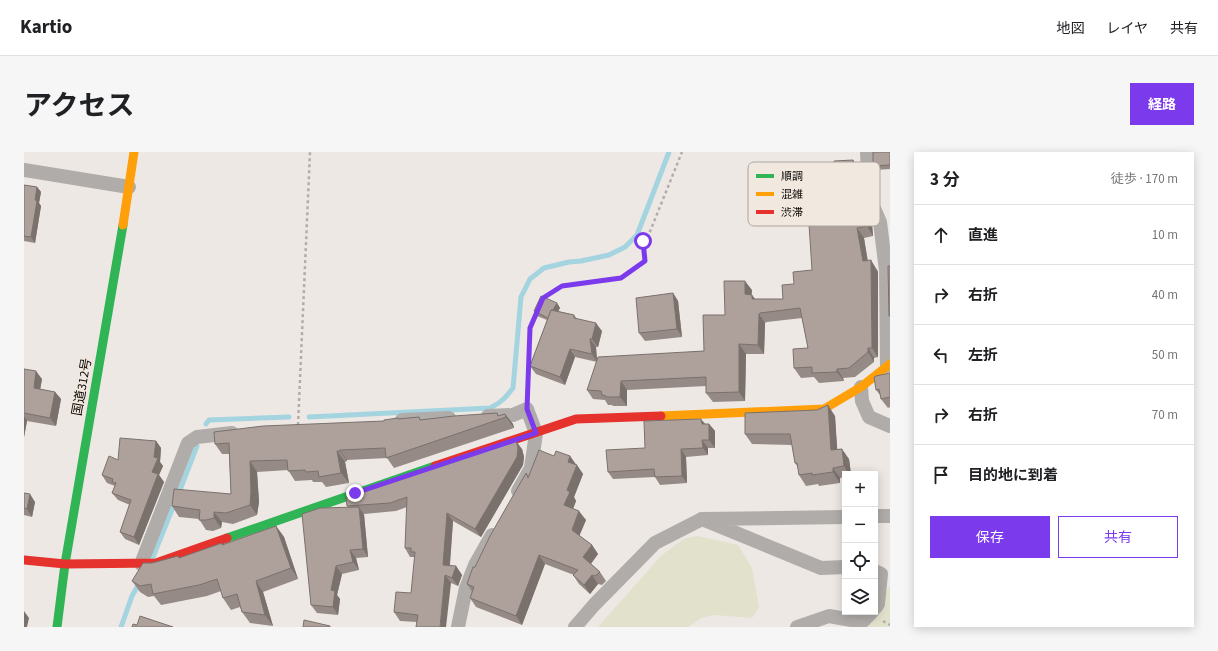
<!DOCTYPE html>
<html lang="ja">
<head>
<meta charset="utf-8">
<style>
  :root { --surface:#fff; --page:#f6f6f6; --text:#202124; --muted:#757577; --line:#e0e0e0; --accent:#7c3aed }
  body { margin:0; font-family:"Source Sans 3","Noto Sans JP",sans-serif; background:var(--page); color:var(--text) }
  .controls { position:absolute; right:12px; bottom:12px; display:grid; overflow:hidden; border-radius:0px; box-shadow:0 2px 10px #0003 }
  .controls button { width:36px; height:36px; display:grid; place-items:center; padding:0; border:0; border-bottom:1px solid var(--line); background:var(--surface); color:var(--text); font:20px sans-serif }
  .stop { position:absolute; width:12px; height:12px; margin:-9px; border:3px solid #7c3aed; border-radius:50%; background:#fff }
  .stop.end { background:#7c3aed; border-color:#fff; box-shadow:0 1px 4px #0008 }
  .list { margin:0; padding:0; list-style:none }
  h2 { display:flex; justify-content:space-between; align-items:center; height:52px; margin:0; padding:0 16px; font-size:17px }
  h2 small { font-size:13px; font-weight:400; color:var(--muted) }
  .list li { display:grid; grid-template-columns:26px 1fr auto; gap:12px; align-items:center; box-sizing:border-box; height:60px; padding:0 16px; border-top:1px solid var(--line) }
  .list b { display:block; font-size:15px; white-space:nowrap }
  .list em { font-size:13px; font-style:normal; color:var(--muted) }
  .actions { display:flex; gap:8px; padding:12px 16px }
  .actions a { flex:1; padding:9px 0; border:1px solid var(--accent); border-radius:0px; text-align:center; font-size:14px; color:var(--accent) }
  .actions .main { background:var(--accent); color:#fff }
  .icon { flex:none; width:22px; height:22px; fill:none; stroke:currentColor; stroke-width:2; stroke-linecap:round; stroke-linejoin:round }
  .map { position:relative; flex:none; width:866px; height:475px; overflow:hidden; border-radius:0px }
  header { display:flex; align-items:center; gap:24px; box-sizing:border-box; height:56px; padding:0 20px; background:var(--surface); border-bottom:1px solid var(--line) }
  header strong { font-size:19px }
  nav { display:flex; gap:22px; margin-inline-start:auto; font-size:14px }
  .intro { display:flex; align-items:center; justify-content:space-between; box-sizing:border-box; height:96px; padding:0 24px }
  h1 { margin:0; font-size:28px }
  .button { padding:10px 18px; border-radius:0px; background:var(--accent); color:#fff; font-size:14px; font-weight:700 }
  main { display:flex; gap:24px; padding:0 24px }
  aside { flex:1; background:var(--surface); border-radius:0px; box-shadow:0 2px 10px #0003 }
  .map>svg:first-child { display:block }
  .green { fill:#e2e1cc }
  .lines { fill:none; stroke-linecap:round; stroke-linejoin:round }
  .stream { stroke:#a4d4e0; stroke-width:5 }
  .path { stroke:#b1adac; stroke-width:2.5; stroke-dasharray:3 3; stroke-linecap:butt }
  .street { stroke:#afacaa; stroke-width:14 }
  .fast { stroke:#30b455; stroke-width:9 }
  .slow { stroke:#ff9f0a; stroke-width:9 }
  .jam { stroke:#e5322d; stroke-width:9 }
  .wall { fill:#968a86 }
  .shaded-wall { fill:#7a716d }
  .building { fill:#aea19c; stroke:#7a716d }
  .route { stroke:#7c3aed; stroke-width:5 }
  .labels { text-anchor:middle; dominant-baseline:central; stroke-width:3; stroke-linejoin:round; paint-order:stroke }
  .street-label { font-size:13px; fill:#0e0b08; stroke:#f1e8df }
  .key { fill:#f1e8df; stroke:#ada69e; stroke-width:1 }
  .key-label { font-size:11px; fill:#0e0b08 }
</style>
</head>
<body>
<header>
<strong>Kartio</strong>
<nav><a>地図</a><a>レイヤ</a><a>共有</a></nav>
</header>
<div class="intro"><h1>アクセス</h1><a class="button">経路</a></div>
<main>
<div class="map">
<svg width="866" height="475" viewBox="0 0 866 475">
  <rect width="100%" height="100%" fill="#ede8e3"/>
  <g class="green">
    <polygon points="674,384 714,393 728,416 735,455 728,466 690,463 677,466 664,475 574,475 638,403 661,386"/>
    <polygon points="866,433 866,475 842,475"/>
  </g>
  <g class="lines">
    <g class="stream">
      <path d="M285,265l181,-9c11,-5 16,-11 23,-20l8,-91 9,-18 14,-11 25,-6 12,-1 28,-6 16,-8 12,-12 32,-83"/>
      <polyline points="182,272 185,268 265,265"/>
      <polyline points="154,343 173,294"/>
      <polyline points="129,405 151,350"/>
      <polyline points="97,475 108,444 116,430"/>
    </g>
    <g class="path">
      <polyline points="518,147 538,134 597,126 621,109 619,89 625,82 658,0"/>
      <polyline points="503,242 506,176 513,160"/>
      <polyline points="274,273 286,0"/>
      <polyline points="859,469 866,473"/>
    </g>
    <g class="street">
      <polyline points="843,0 845,45 856,70 862,119 863,214"/>
      <polyline points="0,18 105,35"/>
      <polyline points="837,235 838,249 845,265 866,274"/>
      <polyline points="464,264 489,263 503,257 512,281 507,316 494,339"/>
      <polyline points="378,268 425,266"/>
      <polyline points="851,364 866,364"/>
      <polyline points="821,365 678,367 797,416 821,415"/>
      <polyline points="117,412 164,291 173,285 208,281"/>
      <polyline points="851,419 857,422 854,452 851,456"/>
      <polyline points="434,475 442,436 451,413 468,383"/>
      <polyline points="551,475 570,453 631,391 678,367"/>
      <polyline points="773,475 805,464 838,470 848,460"/>
    </g>
    <g class="fast">
      <polyline points="203,386 411,314"/>
      <polyline points="33,475 41,412 99,73"/>
    </g>
    <g class="slow">
      <polyline points="99,73 110,0"/>
      <polyline points="637,264 800,257 837,235 866,212"/>
    </g>
    <g class="jam">
      <polyline points="411,314 552,267 637,264"/>
      <polyline points="0,408 41,412 132,411 203,386"/>
    </g>
  </g>
  <g class="wall">
    <polygon points="866,0 866,17 852,18 849,14"/>
    <polygon points="829,8 835,17 837,45 838,52 841,57 848,72 849,84 840,86 844,109 853,118 854,120 854,205 850,206 850,210 831,225 819,226 820,229 795,231 790,225 777,226 770,216 784,196 778,166 743,170 741,171 740,202 722,202 721,249 689,250 682,241 682,234 603,238 603,254 589,254 588,253 584,253 581,248 569,247 563,238 573,210 551,205 541,233 512,222 506,214 523,168 513,164 510,159 533,151 536,156 534,159 550,163 553,167 578,179 574,195 572,195 573,209 680,199 701,163 728,138 727,142 731,147 759,147 770,132 788,118 799,69 812,57"/>
    <polygon points="0,33 13,35 17,40 15,51 17,54 11,91 0,89"/>
    <polygon points="649,141 654,149 658,185 621,189 615,181"/>
    <polygon points="0,217 18,227 16,237 31,240 37,247 32,274 3,269 0,285"/>
    <polygon points="866,221 866,255 864,256 857,247 857,244 852,238"/>
    <polygon points="473,261 475,264 481,262 489,272 490,276 370,316 363,306 323,308 323,309 321,310 325,331 302,335 298,330 289,330 288,328 271,329 264,318 233,320 235,350 233,363 209,372 198,370 197,376 189,379 182,378 175,367 155,365 148,354 207,342 205,302 198,302 191,292 360,269 374,266 375,267 395,265 397,268"/>
    <polygon points="811,264 813,297 825,307 827,322 821,322 821,325 816,326 816,331 795,334 794,332 782,334 775,323 774,315 771,311 768,293 728,292 721,282"/>
    <polygon points="681,272 685,272 691,279 691,296 684,296 684,303 662,305 663,331 636,333 631,325 589,327 584,320 621,296"/>
    <polygon points="132,289 137,296 136,310 139,314 135,323 140,330 115,393 101,387 96,380 106,353 94,348 88,341 91,334 83,331 78,323 94,308"/>
    <polygon points="498,297 500,305 499,313 457,385 429,369 426,414 432,414 438,423 434,434 427,431 393,470 376,469 370,460 387,441 391,405 386,405 381,396 383,355 372,359 340,362 344,405 332,406 335,418 318,422 313,443 316,447 314,463 293,461 287,453 324,355 323,354"/>
    <polygon points="530,304 546,304 559,322 550,345 552,349 549,357 562,368 555,384 568,393 574,402 567,412 576,420 582,429 578,433 574,432 566,442 555,432 549,423 550,423 521,412 498,473 452,455 446,446 448,440 443,432 451,415 502,321 505,324"/>
    <polygon points="0,341 11,350 8,365 0,363"/>
    <polygon points="252,374 260,385 274,427 239,440 249,474 226,471 218,460 216,455 207,458 199,446 197,439 183,444 137,453 130,444 124,445 116,440 108,429 128,411 156,406 199,393"/>
  </g>
  <g class="shaded-wall">
    <polygon points="829,8 835,17 837,45 838,52 841,57 848,72 849,84 843,74 832,48 830,36"/>
    <polygon points="13,35 17,40 15,51 17,54 11,91 7,85 11,48"/>
    <polygon points="833,76 840,86 845,119 839,109"/>
    <polygon points="847,108 853,118 854,120 854,205 848,196"/>
    <polygon points="721,129 728,138 727,152 721,142"/>
    <polygon points="649,141 654,149 658,185 653,177"/>
    <polygon points="728,143 735,152 728,147"/>
    <polygon points="533,151 536,156 528,171 525,167"/>
    <polygon points="735,162 741,171 740,202 734,193"/>
    <polygon points="572,171 578,179 574,195 568,187"/>
    <polygon points="566,187 572,195 573,210 568,202"/>
    <polygon points="715,192 722,202 721,249 715,240"/>
    <polygon points="844,196 850,206 850,210 844,200"/>
    <polygon points="546,197 551,205 541,233 536,225"/>
    <polygon points="813,217 819,226 820,229 813,220"/>
    <polygon points="12,219 18,227 15,244 10,236"/>
    <polygon points="597,229 603,238 603,254 596,245"/>
    <polygon points="31,240 37,247 32,274 26,266"/>
    <polygon points="804,253 811,264 814,309 807,298"/>
    <polygon points="481,262 489,272 490,276 482,265"/>
    <polygon points="0,264 3,269 0,285"/>
    <polygon points="677,267 683,274 678,272"/>
    <polygon points="685,272 691,279 691,296 685,288"/>
    <polygon points="678,288 684,296 684,303 679,296"/>
    <polygon points="132,289 137,296 136,310 139,314 135,323 140,330 115,393 110,385 128,320"/>
    <polygon points="492,289 498,297 500,305 499,313 457,385 451,377"/>
    <polygon points="657,297 662,305 663,331 658,324"/>
    <polygon points="818,297 825,307 827,322 825,322 820,314"/>
    <polygon points="316,298 323,308 323,309 316,299"/>
    <polygon points="313,299 321,310 325,331 317,321"/>
    <polygon points="546,304 552,313 544,310"/>
    <polygon points="226,309 233,320 235,350 233,363 226,353"/>
    <polygon points="553,313 559,322 550,345 552,349 547,362 540,353 543,338"/>
    <polygon points="809,316 816,326 816,331 809,320"/>
    <polygon points="6,342 11,350 8,365 3,357"/>
    <polygon points="335,355 340,363 344,405 339,397"/>
    <polygon points="555,359 562,368 554,387 548,378"/>
    <polygon points="190,360 198,370 197,376 190,366"/>
    <polygon points="423,361 429,369 425,421 419,413"/>
    <polygon points="252,374 260,385 274,427 267,416"/>
    <polygon points="568,393 574,402 565,414 559,405"/>
    <polygon points="326,398 332,406 335,418 329,410"/>
    <polygon points="515,403 521,412 498,473 492,464"/>
    <polygon points="312,414 318,422 313,443 316,447 314,463 309,455 307,438"/>
    <polygon points="432,414 438,423 434,434 428,426"/>
    <polygon points="421,423 427,431 422,475 416,475"/>
    <polygon points="568,423 574,432 566,442 560,433"/>
    <polygon points="232,429 239,440 249,474 241,463"/>
    <polygon points="0,459 5,466 3,475 0,475"/>
  </g>
  <g class="building">
    <polygon points="849,0 866,0 866,13 849,14"/>
    <polygon points="829,8 830,36 832,48 834,47 841,63 843,74 833,76 839,109 847,108 847,110 848,196 844,196 844,200 825,216 813,217 813,220 788,221 788,215 770,216 769,197 784,196 776,156 736,161 735,162 734,193 715,192 715,240 682,241 682,225 597,229 596,245 582,245 582,244 578,243 577,239 563,238 574,205 680,199 679,163 701,163 700,129 721,129 721,142 728,143 728,147 759,147 758,133 770,132 769,120 788,118 785,72 799,69 798,63 812,57 810,9"/>
    <polygon points="0,33 13,35 11,48 13,49 7,85 0,84"/>
    <polygon points="864,114 866,114 866,164 865,164"/>
    <polygon points="649,141 653,177 615,181 612,146"/>
    <polygon points="517,144 533,151 529,158 527,158 524,166 510,159"/>
    <polygon points="527,158 550,163 550,166 572,171 568,187 566,187 568,202 546,197 536,225 506,214"/>
    <polygon points="0,217 12,219 10,236 31,240 26,266 0,261"/>
    <polygon points="866,221 866,245 857,247 855,237 852,238 850,225 852,224"/>
    <polygon points="804,253 807,298 818,297 820,314 809,316 809,320 788,323 788,321 775,323 773,311 771,311 766,282 721,282 721,261 793,258"/>
    <polygon points="473,261 474,264 481,262 482,265 362,306 361,296 316,298 316,299 313,299 317,321 295,325 294,319 282,320 281,318 264,319 263,308 226,309 227,340 226,353 202,361 190,360 190,366 182,368 175,368 176,358 148,354 150,337 207,342 205,291 191,292 190,280 239,274 360,269 360,268 374,266 374,267 395,265 396,268 430,264"/>
    <polygon points="677,267 678,272 685,272 685,288 678,288 679,296 657,297 658,324 631,325 630,317 584,320 582,298 621,296 620,269"/>
    <polygon points="96,286 132,289 130,305 134,306 128,320 134,322 110,385 96,380 107,348 88,341 92,331 88,330 89,327 78,323 85,304 94,308"/>
    <polygon points="492,289 494,296 493,305 451,377 423,361 419,413 432,414 428,426 421,423 416,475 392,475 394,463 370,460 372,440 387,441 391,400 387,400 387,396 381,396 383,345 366,351 323,354 322,346"/>
    <polygon points="515,298 530,304 532,299 546,304 544,310 553,313 543,338 546,340 540,353 555,359 548,378 568,393 559,405 576,420 571,424 568,423 560,433 549,423 554,418 515,403 492,464 446,446 450,435 443,432 449,415 451,415 466,384 502,321 504,326"/>
    <polygon points="0,341 6,342 3,357 0,356"/>
    <polygon points="335,355 339,397 326,398 329,410 312,414 307,438 311,439 309,455 287,453 278,362 296,356"/>
    <polygon points="252,374 267,416 232,429 241,463 218,460 213,442 199,446 193,427 175,433 129,442 127,432 116,434 108,429 119,411 128,411 154,404 155,406 198,391 198,393"/>
    <polygon points="116,464 149,475 108,475 109,472 113,473"/>
    <polygon points="280,468 306,474 306,475 279,475"/>
  </g>
  <g class="lines">
    <polyline class="route" points="331,341 512,281 503,257 506,176 519,146 538,134 597,126 621,109 619,89"/>
  </g>
  <g class="labels">
    <g class="street-label">
      <text transform="translate(58 235) rotate(-80)">国道312号</text>
    </g>
  </g>
  <rect x="724" y="10" width="132" height="64" rx="6" class="key"/>
  <rect x="732" y="22" width="18" height="4" fill="#30b455"/>
  <rect x="732" y="40" width="18" height="4" fill="#ff9f0a"/>
  <rect x="732" y="58" width="18" height="4" fill="#e5322d"/>
  <g class="key-label">
    <text x="757" y="28">順調</text>
    <text x="757" y="46">混雑</text>
    <text x="757" y="64">渋滞</text>
  </g>
</svg>
<div class="controls">
<button>+</button>
<button>−</button>
<button><svg class="icon" aria-label="locate" viewBox="0 0 24 24"><circle cx="12" cy="12" r="6"/><path d="M12 2v4M12 18v4M2 12h4M18 12h4"/></svg></button>
<button><svg class="icon" aria-label="layers" viewBox="0 0 24 24"><path d="M12 4l9 5-9 5-9-5zM3 14l9 5 9-5"/></svg></button>
</div>
<div class="stop" style="left:619px;top:89px"></div>
<div class="stop end" style="left:331px;top:341px"></div>
</div>
<aside>
<h2>3 分<small>徒歩 · 170 m</small></h2>
<ul class="list">
<li><svg class="icon" aria-label="ahead" viewBox="0 0 24 24"><path d="M12 20V5M6 11l6-6 6 6"/></svg><div><b>直進</b></div><em>10 m</em></li>
<li><svg class="icon" aria-label="right" viewBox="0 0 24 24"><path d="M7 20v-9h11M14 6l5 5-5 5"/></svg><div><b>右折</b></div><em>40 m</em></li>
<li><svg class="icon" aria-label="left" viewBox="0 0 24 24"><path d="M17 20v-9H6M10 6l-5 5 5 5"/></svg><div><b>左折</b></div><em>50 m</em></li>
<li><svg class="icon" aria-label="right" viewBox="0 0 24 24"><path d="M7 20v-9h11M14 6l5 5-5 5"/></svg><div><b>右折</b></div><em>70 m</em></li>
<li><svg class="icon" aria-label="arrive" viewBox="0 0 24 24"><path d="M6 21V4h12l-3 4 3 4H6"/></svg><div><b>目的地に到着</b></div></li>
</ul>
<div class="actions"><a class="main">保存</a><a>共有</a></div>
</aside>
</main>
</body>
</html>
